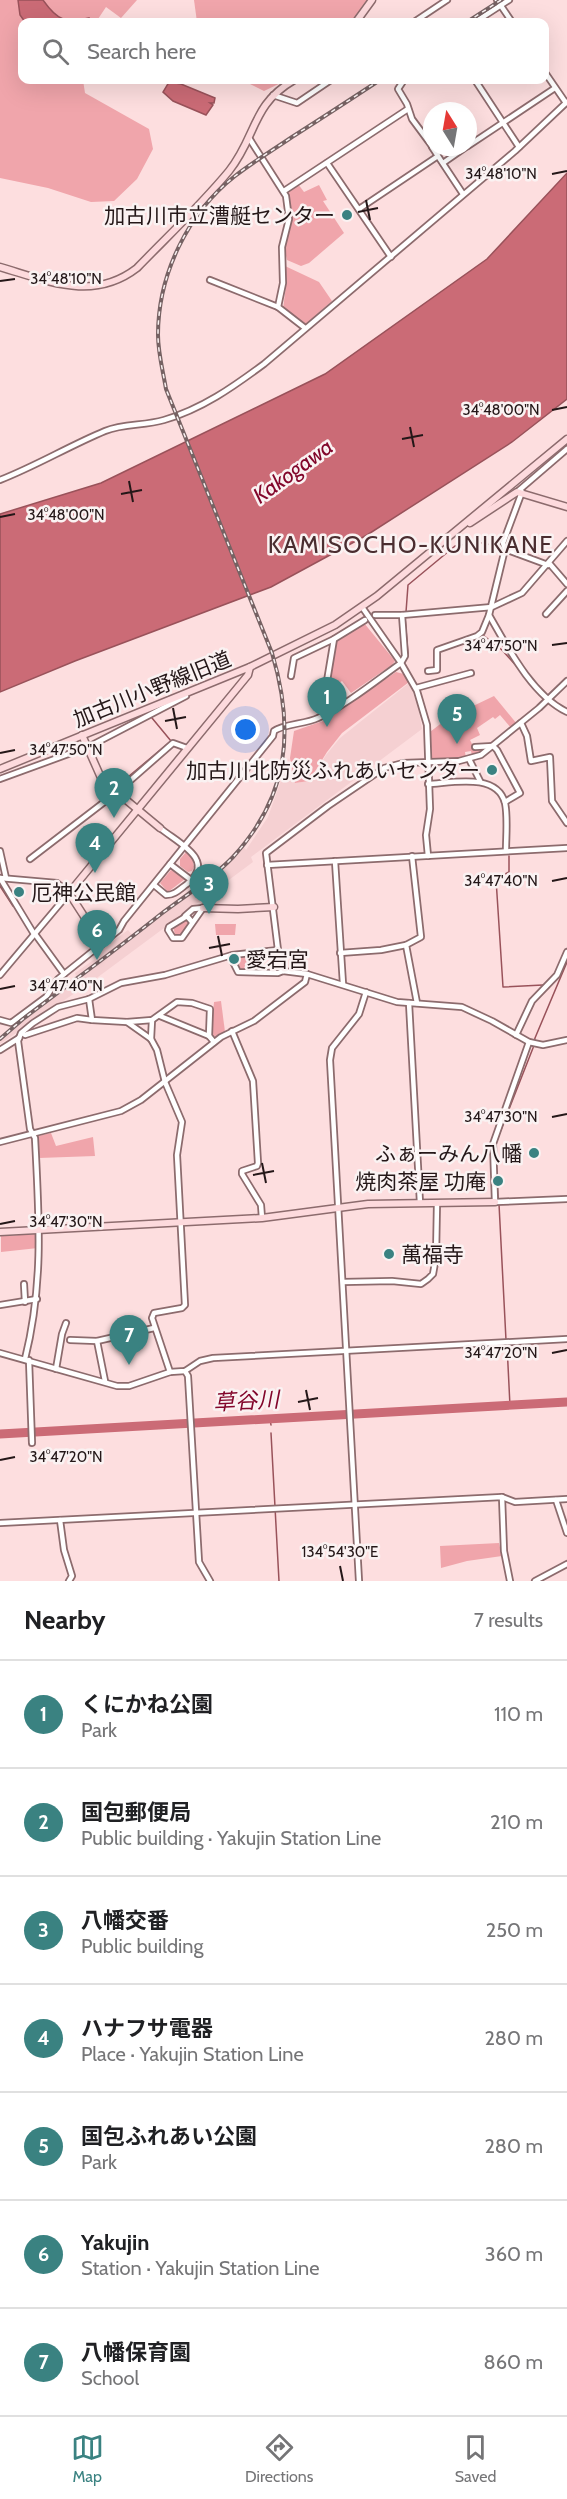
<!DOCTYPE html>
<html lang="en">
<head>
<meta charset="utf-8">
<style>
  :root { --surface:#fff; --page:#f6f6f6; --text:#202124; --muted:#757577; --line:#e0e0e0; --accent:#3a8281 }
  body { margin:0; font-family:Cabin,"Noto Sans JP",sans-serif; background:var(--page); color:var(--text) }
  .compass { position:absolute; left:423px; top:102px; width:54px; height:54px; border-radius:50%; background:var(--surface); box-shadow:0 6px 24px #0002; rotate:349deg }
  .you { position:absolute; left:246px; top:730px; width:21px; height:21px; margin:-15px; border:4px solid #fff; border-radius:50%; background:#1a73e8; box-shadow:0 0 0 9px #1a73e833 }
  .badge { display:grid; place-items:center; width:39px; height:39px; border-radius:50%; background:var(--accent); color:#fff; font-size:20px; font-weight:700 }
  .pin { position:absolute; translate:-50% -50px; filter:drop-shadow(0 2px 3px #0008) }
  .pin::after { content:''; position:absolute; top:32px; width:21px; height:18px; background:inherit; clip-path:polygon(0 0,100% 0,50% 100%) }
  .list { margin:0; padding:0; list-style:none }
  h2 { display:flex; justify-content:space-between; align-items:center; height:78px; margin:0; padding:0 24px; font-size:26px }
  h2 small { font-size:20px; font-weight:400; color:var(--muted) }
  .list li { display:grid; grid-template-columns:39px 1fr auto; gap:18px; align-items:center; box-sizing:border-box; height:108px; padding:0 24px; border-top:2px solid var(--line) }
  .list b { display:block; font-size:22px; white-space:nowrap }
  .list p { margin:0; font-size:20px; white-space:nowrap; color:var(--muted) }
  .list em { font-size:20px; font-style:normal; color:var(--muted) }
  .icon { flex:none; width:33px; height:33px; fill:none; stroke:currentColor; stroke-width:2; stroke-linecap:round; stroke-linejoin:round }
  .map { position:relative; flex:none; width:567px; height:1581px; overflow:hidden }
  .search { position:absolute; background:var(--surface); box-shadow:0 6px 24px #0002; left:18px; right:18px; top:18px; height:66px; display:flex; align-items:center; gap:15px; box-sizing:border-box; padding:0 21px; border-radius:12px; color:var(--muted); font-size:22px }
  .sheet { height:834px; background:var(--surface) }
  nav { display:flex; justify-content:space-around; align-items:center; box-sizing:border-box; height:84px; border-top:2px solid var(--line); background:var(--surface); font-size:16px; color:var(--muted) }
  nav a { display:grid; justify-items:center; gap:3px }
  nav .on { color:var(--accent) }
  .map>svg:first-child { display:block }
  .built { fill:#f5d0d2 }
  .green { fill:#f0a5ab }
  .water { fill:#cb6b76; stroke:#99525a; stroke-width:1.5 }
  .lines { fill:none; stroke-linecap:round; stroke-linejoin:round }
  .stream { stroke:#99525a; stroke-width:1.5 }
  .river { stroke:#cb6b76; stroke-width:9 }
  .street-casing { stroke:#8c6b6d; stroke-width:8 }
  .secondary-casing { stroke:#8c6b6d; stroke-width:9 }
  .street { stroke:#fff; stroke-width:4.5 }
  .secondary { stroke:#fddadd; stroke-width:6 }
  .rail-casing { stroke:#766263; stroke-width:4 }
  .rail { stroke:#faf2f2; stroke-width:1.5; stroke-dasharray:4.5; stroke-linecap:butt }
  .ticks { fill:none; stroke:#241718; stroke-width:2 }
  .poi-dot { fill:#3a8281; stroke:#faf2f2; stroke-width:2 }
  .labels { text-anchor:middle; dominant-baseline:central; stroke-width:5; stroke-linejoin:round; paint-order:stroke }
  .poi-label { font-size:21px; fill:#241718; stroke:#faf2f2; text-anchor:end }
  .street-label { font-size:21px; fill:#241718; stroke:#faf2f2 }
  .water-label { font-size:22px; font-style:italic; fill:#82062b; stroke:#faf2f2 }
  .quarter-label { font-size:24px; letter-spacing:1.5px; fill:#4a2d30; stroke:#faf2f2 }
  .ticks-label { font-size:15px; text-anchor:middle; fill:#241718; stroke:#faf2f2; stroke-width:5; stroke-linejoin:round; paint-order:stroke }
</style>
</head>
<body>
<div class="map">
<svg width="567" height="1581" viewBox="0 0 567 1581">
  <rect width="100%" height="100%" fill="#fddedf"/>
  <polygon class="built" points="409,683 418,706 422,729 251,857 253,862 94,980 0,1044 0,1036 76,976 75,973 95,959 93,956 128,930 133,936 228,860 242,844 246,850 268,817 289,758 295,783 310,781 326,755 340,738"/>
  <g class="green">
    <polygon points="0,0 137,0 121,18 106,7 96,22 22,22 22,80 83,80 85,93 149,129 153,149 137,179 114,201 91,202 48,188 0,178"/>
    <polygon points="194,0 369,0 352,22 197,22"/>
    <polygon points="242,80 287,80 264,91"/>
    <polygon points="298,184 304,192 319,185 327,200 323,201 344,233 309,263 301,266 287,260 284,247 291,220 289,192"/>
    <polygon points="285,266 319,282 332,301 306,324 283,309 286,286"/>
    <polygon points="364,623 395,661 392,665 351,693 342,681 333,687 330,683 337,639"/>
    <polygon points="396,672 404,674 409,682 342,733 327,752 309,781 295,783 290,758 294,731 323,721"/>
    <polygon points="494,696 517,724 511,728 500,715 495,719 493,717 477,728 480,735 470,740 474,748 486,749 485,751 472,756 471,751 465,752 466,758 430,761 430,732 448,718"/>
    <polygon points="186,852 192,857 194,867 192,871 188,872 180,866 180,859"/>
    <polygon points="171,870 185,879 168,892 160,883"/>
    <polygon points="187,918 189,923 180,936 175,935 173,926"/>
    <polygon points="215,924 236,924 235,935 216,935"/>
    <polygon points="255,954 257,970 239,970 231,961 235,960 235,957"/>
    <polygon points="221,1001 225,1032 214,1037 211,1035 214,1002"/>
    <polygon points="51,1133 56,1146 93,1137 95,1156 39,1158 38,1136"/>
    <polygon points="38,1234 38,1248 1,1252 1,1236"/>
    <polygon points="499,1543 502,1556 467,1561 441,1568 440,1546"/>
  </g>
  <g class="water">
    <path d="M18,0h25c14,20 23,24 46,18l1,4h-65l-5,-7z"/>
    <polygon points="169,82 181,84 215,98 214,103 210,103 213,105 206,115 173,101 163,92"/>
    <polygon points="567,173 567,399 512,442 367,535 271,587 75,661 0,692 0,514 101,483 325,374 487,259"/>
  </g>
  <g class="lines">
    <g class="stream">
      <polyline points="406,612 408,585 455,546 477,542 502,547"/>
      <polyline points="405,617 408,654"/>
      <polyline points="483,635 502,650 519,669"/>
      <polyline points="277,726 290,723"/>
      <polyline points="116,787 171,741 152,718"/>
      <polyline points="102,799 113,790"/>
      <polyline points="509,856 509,872 496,879 503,987 543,985"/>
      <polyline points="0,886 13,906"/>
      <polyline points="498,1199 495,1145 533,1048 535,1038 567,962"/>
      <polyline points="499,1204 506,1340"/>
      <polyline points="507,1345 510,1406"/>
      <polyline points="270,1419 271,1425"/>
      <polyline points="271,1433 279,1581"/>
    </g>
    <polyline class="river" points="0,1434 567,1402"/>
    <g class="street-casing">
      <g id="street">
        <polyline points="497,0 512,22"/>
        <polyline points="414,22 447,0"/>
        <polyline points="475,22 509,0"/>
        <polyline points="544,71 566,103"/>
        <polyline points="404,80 398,89 407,104 412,119 432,146"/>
        <polyline points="475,80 519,147"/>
        <polyline points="273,95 297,103 331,80"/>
        <polyline points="249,138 286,196 289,219 282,247 283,283 278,307 305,328"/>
        <polyline points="468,146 555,88"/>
        <polyline points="432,147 463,194"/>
        <polyline points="327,163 391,257"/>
        <polyline points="443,163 466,147"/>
        <polyline points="284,191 408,109"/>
        <polyline points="359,209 438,156"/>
        <polyline points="210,280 278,307"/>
        <path d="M0,480c36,-14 69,-34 105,-49 19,-8 39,-5 59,-11 38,-11 69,-33 100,-56l251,-213 52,-49"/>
        <polyline points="517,492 567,449"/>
        <path d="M522,492l-19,51 2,6 -16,66c19,33 43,80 78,97"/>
        <polyline points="505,549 548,565"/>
        <polyline points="549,563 567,584"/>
        <polyline points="546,614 567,591"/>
        <polyline points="375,615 402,615 492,607 522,593 567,541"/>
        <polyline points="402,615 405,656 401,663 417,691 427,725 430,809 426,835 428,856"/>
        <polyline points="428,671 437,670 437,650 477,636 482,632 489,615"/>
        <polyline points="291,676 294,658 334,639"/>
        <polyline points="416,688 471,673"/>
        <polyline points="342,704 327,681 334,639 365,620"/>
        <polyline points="521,723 527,736 531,761 550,757 552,801 567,823"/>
        <polyline points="92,745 186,696"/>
        <polyline points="475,747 493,746 497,750 520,793 505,802"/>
        <polyline points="469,759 480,781"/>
        <polyline points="0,779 82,749"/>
        <path d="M428,784c23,-1 69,-12 77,19 3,14 1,33 1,48"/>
        <polyline points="0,851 6,878"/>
        <polyline points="412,856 421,937 406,945 417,1003"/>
        <polyline points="30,859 116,793 173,743 187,748"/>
        <polyline points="335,861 343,984"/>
        <polyline points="170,864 191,880"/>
        <polyline points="267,865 567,848"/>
        <polyline points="0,878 57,883 69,893 0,975"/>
        <polyline points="0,878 34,934"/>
        <path d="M154,885l12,10c9,0 14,-6 21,-11 30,-24 -9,-41 -27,-56"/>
        <polyline points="185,916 193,909 203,908"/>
        <polyline points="192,922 187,916 169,927 168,930 173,938 182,938 203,908"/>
        <polyline points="35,934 64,974"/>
        <polyline points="340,953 381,950 406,945"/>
        <polyline points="230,956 238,972 278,973 283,971 307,974"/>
        <polyline points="283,971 278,950 266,853 328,806 384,768 403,763 459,761 481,755 539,708 567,681"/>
        <polyline points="89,999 92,1020 127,1022 151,1039 157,1050 165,1082 182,1122 177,1155 185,1305 182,1308 154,1313 152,1318 170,1372"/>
        <polyline points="409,1003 420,1203"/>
        <polyline points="160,1016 209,1036"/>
        <path d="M0,1020l11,3 35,-26 12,-18 61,-49 5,-9 149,-185 1,-5c9,-7 32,-7 44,-13 27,-12 59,-38 83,-55l-39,-56"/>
        <polyline points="127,1022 152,1020 177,1002 192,1003 210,1009 209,1036 214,1042"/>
        <polyline points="232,1031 253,1081 258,1163 257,1166 242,1171 242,1174 261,1205 262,1218"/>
        <polyline points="22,1033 25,1035 77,1018 92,1020"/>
        <polyline points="516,1035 532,1001 557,975 567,952"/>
        <polyline points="151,1039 152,1020"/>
        <polyline points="529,1042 493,1144 495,1202 567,1199"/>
        <polyline points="0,1050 19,1038"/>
        <polyline points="0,1142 121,1111 141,1100 221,1037 254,1021 305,982 307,974 397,1002 462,1007 492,1021 529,1042 543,1045 567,1040"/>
        <polyline points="343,1282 392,1281 421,1284 428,1279 433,1274 436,1257 437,1203"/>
        <polyline points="24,1284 25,1302"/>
        <polyline points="0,1305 37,1299"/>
        <polyline points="70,1340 97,1341 154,1328"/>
        <polyline points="97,1341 105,1381"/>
        <polyline points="0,1353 117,1386 129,1386 170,1372 185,1371 200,1361 213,1358 567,1339"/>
        <path d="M25,1359c19,-76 14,-143 10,-221l-5,-9 -12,-88 3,-8 12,-10 25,-16 31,-8 32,-16 44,-8 67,-20 46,-5"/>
        <polyline points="29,1360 32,1443"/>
        <polyline points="56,1369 62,1334 66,1323"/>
        <polyline points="185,1371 188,1376 199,1562 210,1581"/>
        <polyline points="502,1497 504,1551 510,1581"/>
        <polyline points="556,1500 567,1533"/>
        <polyline points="60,1520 64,1550 72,1576 69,1581"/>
        <polyline points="0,1523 502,1497 515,1502 567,1499"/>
        <polyline points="359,1581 330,1060 332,1048 359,1014 366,992"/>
        <polyline points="535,1581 567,1564"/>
      </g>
    </g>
    <g class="secondary-casing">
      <g id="secondary">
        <polyline points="356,22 372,0"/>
        <path d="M0,267c48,14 93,35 137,1 31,-32 64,-63 92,-97 28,-35 22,-66 65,-91"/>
        <polyline points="470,523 517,492 567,507"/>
        <polyline points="82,735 102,780 160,828"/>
        <polyline points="0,769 250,667 335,625 377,596 567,439"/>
        <polyline points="203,908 238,909 274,907"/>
        <polyline points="102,944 69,893 248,675 250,667"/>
        <polyline points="0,1232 262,1218 368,1204 495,1202"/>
      </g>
    </g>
    <use href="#street" class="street"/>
    <use href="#secondary" class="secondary"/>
    <g class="rail-casing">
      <g id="rail">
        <polyline points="467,22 501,0"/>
        <path d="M0,1039l23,-20c46,-35 93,-69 138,-105 24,-18 51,-35 72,-57 56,-61 62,-127 39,-204l-106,-264c-3,-18 -8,-36 -8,-54 0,-61 30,-122 77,-159 18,-14 38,-26 57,-39 30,-19 59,-38 88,-57"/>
      </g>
    </g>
    <use href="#rail" class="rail"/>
  </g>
  <path class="ticks" d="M552,174l15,-3M366,200l4,20M358,212l20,-4M0,281l15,-2M552,410l15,-3M410,427l4,20M402,439l21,-4M129,481l4,21M121,494l21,-4M0,517l15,-3M552,645l15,-2M173,708l4,21M165,721l21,-4M0,753l15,-3M552,881l15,-3M218,936l4,20M209,948l21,-4M0,989l15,-3M552,1117l15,-3M262,1163l4,20M253,1175l21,-4M0,1224l15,-3M552,1353l15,-3M306,1390l4,20M298,1402l20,-4M0,1460l15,-3M340,1566l3,15"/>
  <g class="poi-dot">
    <circle cx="347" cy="215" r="6"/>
    <circle cx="492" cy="770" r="6"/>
    <circle cx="19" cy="892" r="6"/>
    <circle cx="234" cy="959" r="6"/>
    <circle cx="534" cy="1153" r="6"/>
    <circle cx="498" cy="1181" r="6"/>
    <circle cx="389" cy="1254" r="6"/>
  </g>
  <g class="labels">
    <g class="poi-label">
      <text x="335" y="215">加古川市立漕艇センター</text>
      <text x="480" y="770">加古川北防災ふれあいセンター</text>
      <text x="31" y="892" text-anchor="start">厄神公民館</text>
      <text x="246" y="959" text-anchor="start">愛宕宮</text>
      <text x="522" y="1153">ふぁーみん八幡</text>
      <text x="486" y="1181">焼肉茶屋 功庵</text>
      <text x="401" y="1254" text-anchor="start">萬福寺</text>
    </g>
    <g class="street-label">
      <text transform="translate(152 689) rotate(-22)">加古川小野線旧道</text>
    </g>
    <g class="water-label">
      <text transform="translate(293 471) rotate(-36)">Kakogawa</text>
      <text transform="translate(246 1401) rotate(-3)">草谷川</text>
    </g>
    <g class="quarter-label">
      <text x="411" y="544">KAMISOCHO-KUNIKANE</text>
    </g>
  </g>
  <g class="ticks-label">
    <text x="501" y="179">34°48'10"N</text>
    <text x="66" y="284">34°48'10"N</text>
    <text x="501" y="415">34°48'00"N</text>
    <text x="66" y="520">34°48'00"N</text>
    <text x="501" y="651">34°47'50"N</text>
    <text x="66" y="755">34°47'50"N</text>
    <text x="501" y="886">34°47'40"N</text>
    <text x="66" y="991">34°47'40"N</text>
    <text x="501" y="1122">34°47'30"N</text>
    <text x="66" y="1227">34°47'30"N</text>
    <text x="501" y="1358">34°47'20"N</text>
    <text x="66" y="1462">34°47'20"N</text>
    <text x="340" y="1557">134°54'30"E</text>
  </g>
</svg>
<svg class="compass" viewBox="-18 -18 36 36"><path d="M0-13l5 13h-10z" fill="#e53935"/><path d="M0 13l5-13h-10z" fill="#757577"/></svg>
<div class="you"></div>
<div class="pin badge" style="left:327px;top:727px">1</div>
<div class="pin badge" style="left:114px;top:818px">2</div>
<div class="pin badge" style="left:209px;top:914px">3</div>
<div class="pin badge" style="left:95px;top:873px">4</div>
<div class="pin badge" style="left:457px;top:744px">5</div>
<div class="pin badge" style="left:97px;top:960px">6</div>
<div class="pin badge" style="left:129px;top:1365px">7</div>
<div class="search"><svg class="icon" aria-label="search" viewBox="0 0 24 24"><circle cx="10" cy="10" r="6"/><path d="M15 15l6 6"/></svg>Search here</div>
</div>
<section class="sheet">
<h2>Nearby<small>7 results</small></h2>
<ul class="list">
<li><span class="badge">1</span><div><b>くにかね公園</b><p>Park</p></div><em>110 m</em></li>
<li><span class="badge">2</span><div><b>国包郵便局</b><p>Public building · Yakujin Station Line</p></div><em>210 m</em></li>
<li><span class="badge">3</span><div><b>八幡交番</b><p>Public building</p></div><em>250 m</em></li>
<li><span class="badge">4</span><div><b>ハナフサ電器</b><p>Place · Yakujin Station Line</p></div><em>280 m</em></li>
<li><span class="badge">5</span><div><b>国包ふれあい公園</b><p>Park</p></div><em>280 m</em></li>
<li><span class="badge">6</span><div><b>Yakujin</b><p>Station · Yakujin Station Line</p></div><em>360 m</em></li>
<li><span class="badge">7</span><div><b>八幡保育園</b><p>School</p></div><em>860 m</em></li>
</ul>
</section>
<nav>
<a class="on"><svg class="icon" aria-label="map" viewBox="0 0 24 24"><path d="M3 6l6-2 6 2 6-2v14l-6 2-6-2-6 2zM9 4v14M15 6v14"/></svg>Map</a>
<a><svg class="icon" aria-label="directions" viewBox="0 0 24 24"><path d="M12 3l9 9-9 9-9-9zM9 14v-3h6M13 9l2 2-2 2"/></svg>Directions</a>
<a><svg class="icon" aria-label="saved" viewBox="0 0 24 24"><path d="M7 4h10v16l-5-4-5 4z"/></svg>Saved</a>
</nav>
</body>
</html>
